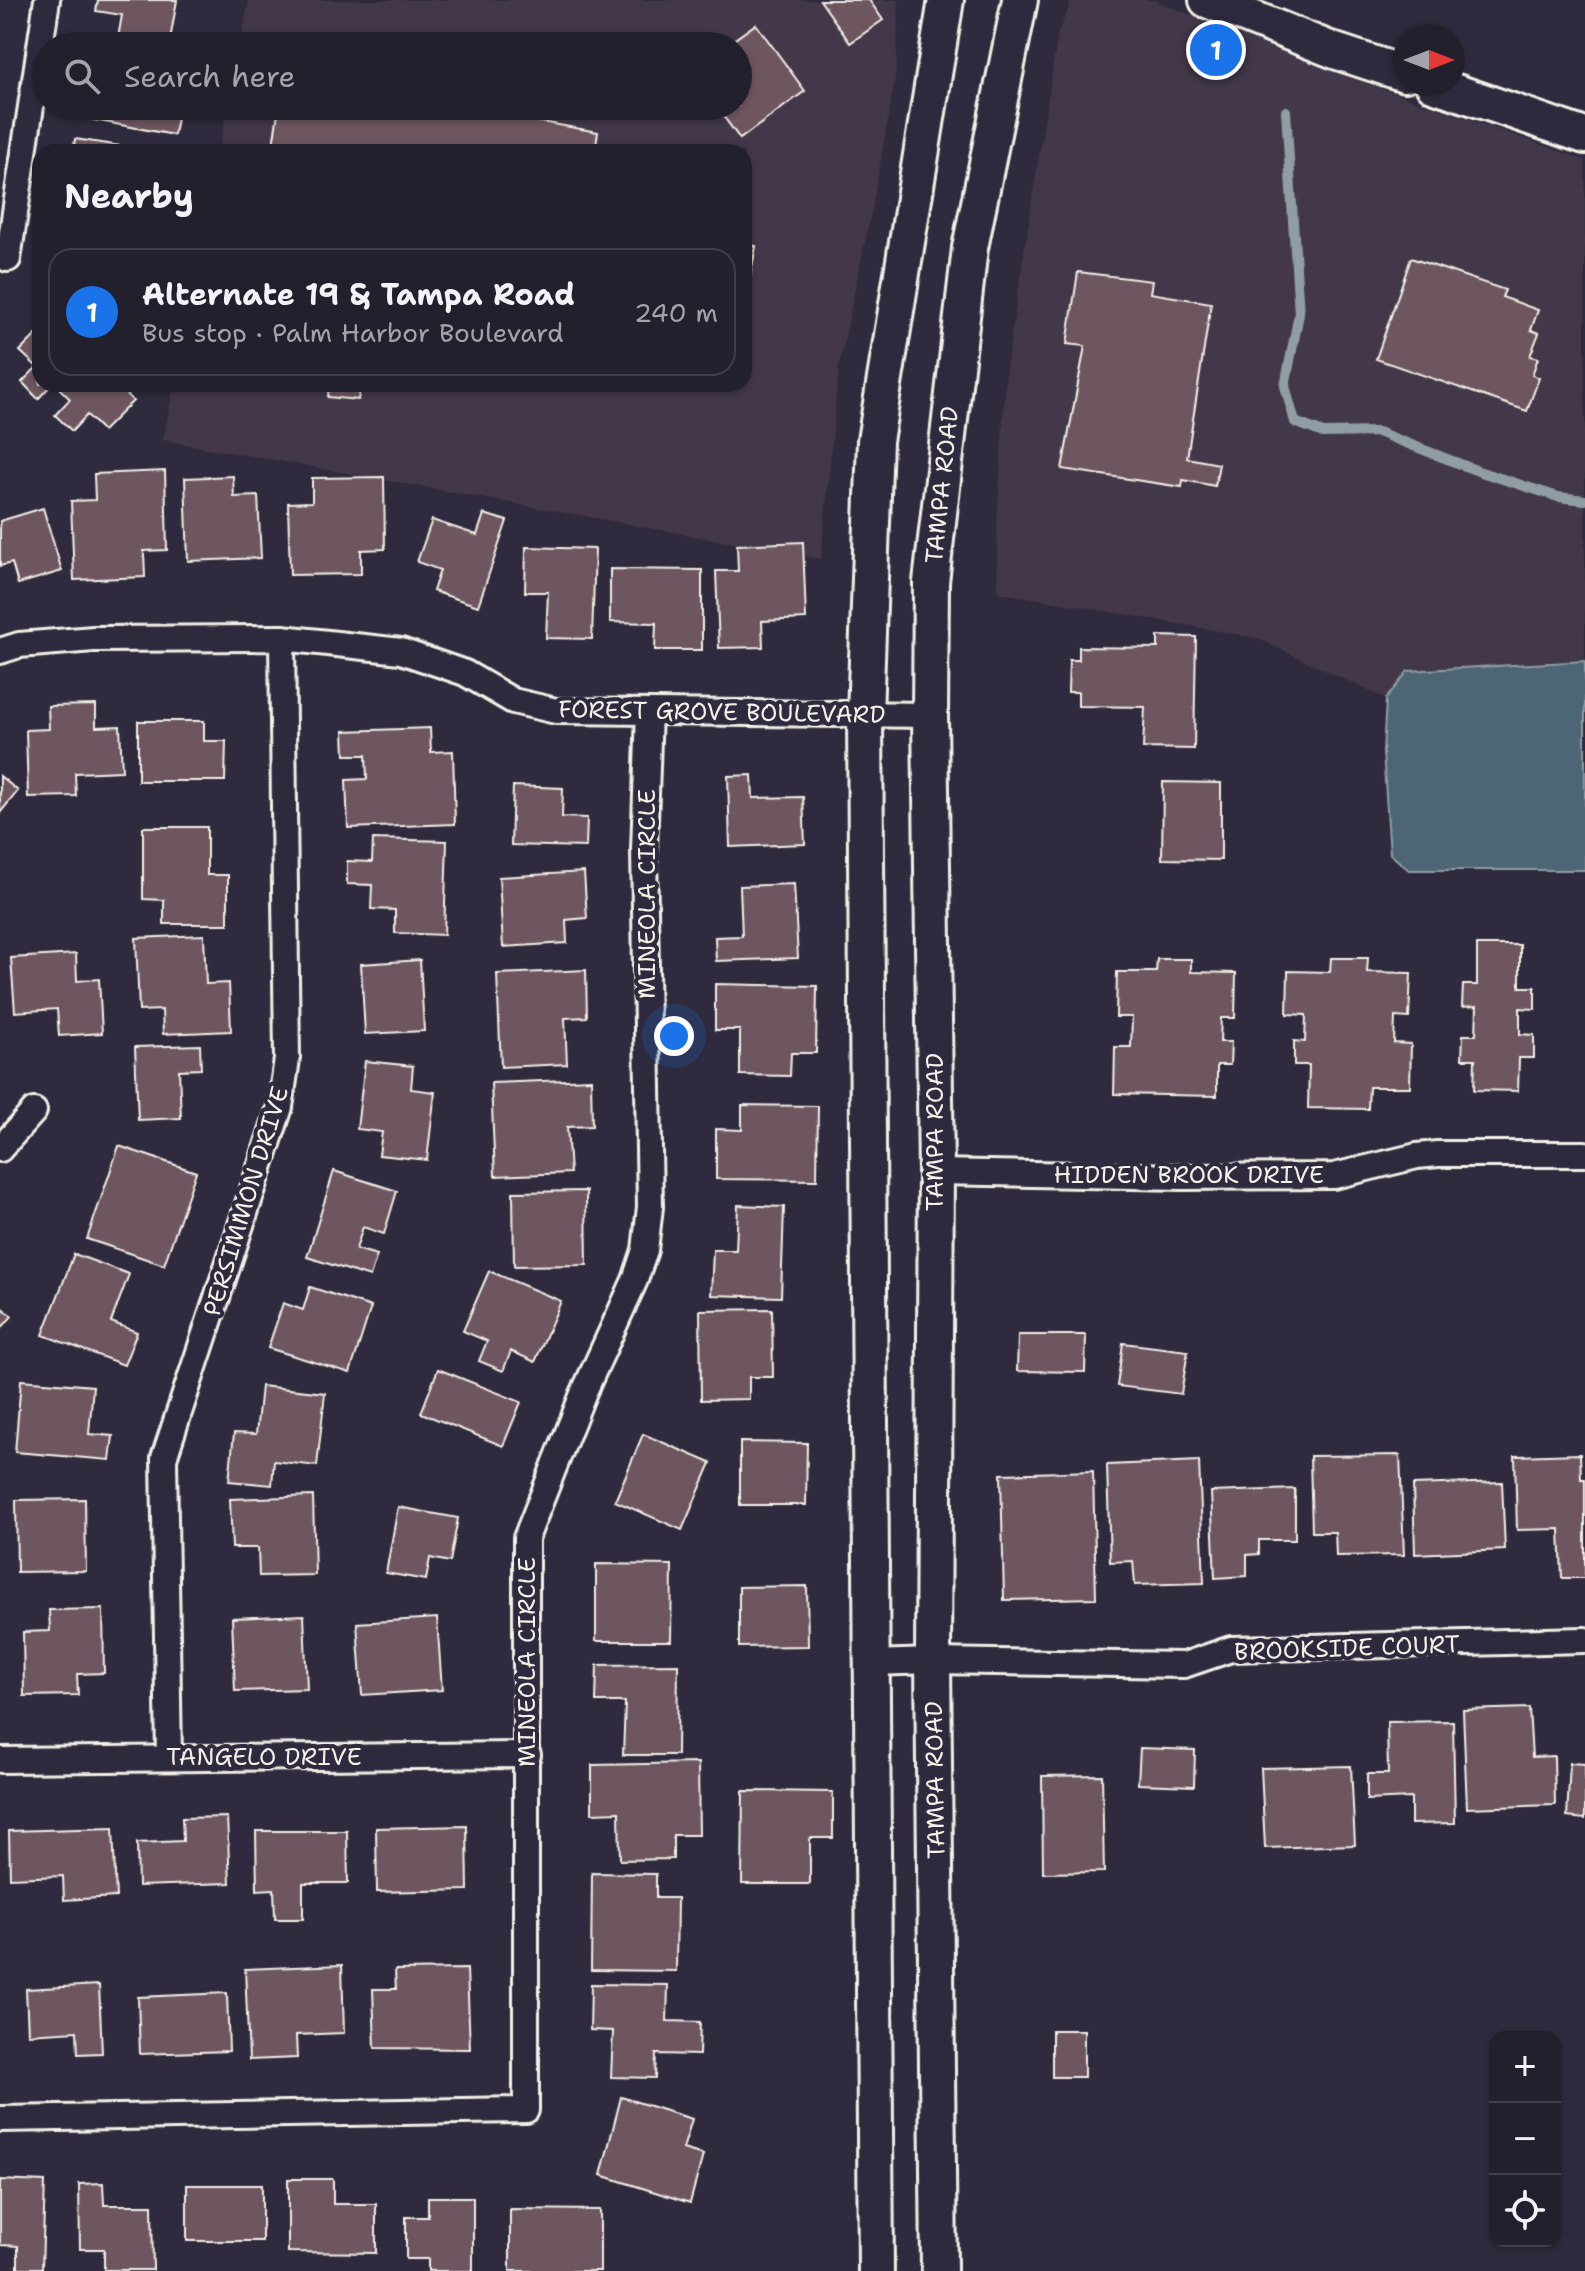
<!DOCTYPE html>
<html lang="en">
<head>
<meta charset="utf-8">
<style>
  :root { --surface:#23202e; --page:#2f2d3a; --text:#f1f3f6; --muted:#a3a3aa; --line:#403e4a; --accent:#1a73e8 }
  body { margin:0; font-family:"Shantell Sans",sans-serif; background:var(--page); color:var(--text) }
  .controls { position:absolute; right:24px; bottom:24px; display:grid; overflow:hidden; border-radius:16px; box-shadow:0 2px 6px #0004 }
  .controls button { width:72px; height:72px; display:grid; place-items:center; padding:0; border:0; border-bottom:2px solid var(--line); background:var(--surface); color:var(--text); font:40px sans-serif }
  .compass { position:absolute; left:1393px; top:24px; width:72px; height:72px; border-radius:50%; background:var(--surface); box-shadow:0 2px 6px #0004; rotate:90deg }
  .you { position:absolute; left:674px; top:1036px; width:28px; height:28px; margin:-20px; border:6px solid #fff; border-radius:50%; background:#1a73e8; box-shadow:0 0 0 12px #1a73e833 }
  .badge { display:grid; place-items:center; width:52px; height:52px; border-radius:50%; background:var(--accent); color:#fff; font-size:26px; font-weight:700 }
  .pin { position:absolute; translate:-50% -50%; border:4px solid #fff; box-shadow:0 2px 8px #0006 }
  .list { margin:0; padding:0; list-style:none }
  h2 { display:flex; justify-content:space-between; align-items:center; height:104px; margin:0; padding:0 32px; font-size:34px }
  h2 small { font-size:26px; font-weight:400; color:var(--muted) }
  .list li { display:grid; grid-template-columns:52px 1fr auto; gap:24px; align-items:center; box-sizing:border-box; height:128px; margin:0 16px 16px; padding:0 16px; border:2px solid var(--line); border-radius:24px }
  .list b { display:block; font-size:30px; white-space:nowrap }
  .list p { margin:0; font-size:26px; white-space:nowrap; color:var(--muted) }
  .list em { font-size:26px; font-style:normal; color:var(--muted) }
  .icon { flex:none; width:44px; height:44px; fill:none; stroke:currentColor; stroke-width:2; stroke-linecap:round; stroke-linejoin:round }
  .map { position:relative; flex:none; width:1585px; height:2271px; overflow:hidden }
  .search { position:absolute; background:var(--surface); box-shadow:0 2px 6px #0004; left:32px; top:32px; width:720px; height:88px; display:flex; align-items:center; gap:20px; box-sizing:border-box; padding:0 28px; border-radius:44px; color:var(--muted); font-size:30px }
  .panel { position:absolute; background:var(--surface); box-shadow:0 2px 6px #0004; left:32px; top:144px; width:720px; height:248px; border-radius:24px }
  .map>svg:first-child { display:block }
  .built { fill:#423748 }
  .water { fill:#4d6676; stroke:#909ea4; stroke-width:2 }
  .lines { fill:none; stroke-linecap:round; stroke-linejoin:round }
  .stream { stroke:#909ea4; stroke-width:10 }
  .building { fill:#6e5660; stroke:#f4f1e8; stroke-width:2 }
  .minor-casing { stroke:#f4f1e8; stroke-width:30 }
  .secondary-casing { stroke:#f4f1e8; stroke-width:40 }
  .minor { stroke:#2f2a3d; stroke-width:24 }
  .secondary { stroke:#2f2a3d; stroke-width:34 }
  .labels { text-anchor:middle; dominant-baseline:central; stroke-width:8; stroke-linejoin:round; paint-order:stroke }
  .street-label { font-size:24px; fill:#f4f1e8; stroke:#2f2a3d }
</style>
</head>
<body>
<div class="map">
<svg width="1585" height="2271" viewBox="0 0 1585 2271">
  <rect width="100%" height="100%" fill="#2f2a3d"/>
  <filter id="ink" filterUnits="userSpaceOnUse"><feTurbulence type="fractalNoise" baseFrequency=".0125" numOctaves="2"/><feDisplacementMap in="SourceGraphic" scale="16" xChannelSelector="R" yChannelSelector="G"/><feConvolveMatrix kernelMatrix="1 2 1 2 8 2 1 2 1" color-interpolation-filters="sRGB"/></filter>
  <g filter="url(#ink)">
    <g class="built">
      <polygon points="249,0 899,0 896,73 873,204 839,366 821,559 163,440 174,384 744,384 744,152 219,152 228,106 738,106 738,46 240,46"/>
      <polygon points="1072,0 1154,0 1320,67 1585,160 1585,661 1408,671 1386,699 1257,638 998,592 997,525 1006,369 1058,33"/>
    </g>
    <polygon class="water" points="1585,661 1585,870 1409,870 1390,854 1383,752 1386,699 1408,671"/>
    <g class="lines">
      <polyline class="stream" points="1286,111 1299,314 1285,386 1295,422 1323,433 1378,432 1478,471 1558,497 1585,500"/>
    </g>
    <g class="building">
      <polygon points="98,0 177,0 169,46 118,38 122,15 96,11"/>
      <polygon points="820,0 869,0 883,20 850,43"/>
      <polygon points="756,24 805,91 740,139 716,106 738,106 738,46 725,46"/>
      <polygon points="80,106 179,106 174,135 78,117"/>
      <polygon points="279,106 452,106 598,132 595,152 272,152"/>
      <polygon points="75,139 154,151 154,152 73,152"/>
      <polygon points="744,244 756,246 744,309"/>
      <polygon points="1411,258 1505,290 1502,297 1538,310 1531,330 1539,333 1530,356 1538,358 1532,375 1539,378 1527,411 1376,359"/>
      <polygon points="1078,272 1152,281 1150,293 1211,303 1187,458 1219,464 1215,486 1183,480 1182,487 1062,469 1085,346 1067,344"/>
      <polygon points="40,331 40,384 52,384 38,399 22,382 37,367 20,351"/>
      <polygon points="55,384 116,384 133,401 103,431 87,415 72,431 55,415 70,399"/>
      <polygon points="329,384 361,384 358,400 328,397"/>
      <polygon points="165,471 167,550 144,551 145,577 74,580 71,501 95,500 94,474"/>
      <polygon points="233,476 234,497 258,496 261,558 188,561 185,478"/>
      <polygon points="384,477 385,549 361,550 361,574 290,575 288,503 312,502 312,478"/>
      <polygon points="43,508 62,571 18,584 12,563 0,566 0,521"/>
      <polygon points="484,514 507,521 478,606 433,591 440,570 417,562 432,520 477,535"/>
      <polygon points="803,542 806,619 762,621 763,647 719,648 716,571 738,571 737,545"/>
      <polygon points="526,547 595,549 592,639 546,638 548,592 525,592"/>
      <polygon points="610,569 702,570 702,650 655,650 656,623 610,622"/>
      <polygon points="1158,636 1196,637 1194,749 1143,748 1145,707 1078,706 1078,692 1068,692 1069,660 1079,660 1079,647 1158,648"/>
      <polygon points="96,705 96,727 120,726 122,771 75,773 76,796 28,797 26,730 49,729 48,706"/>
      <polygon points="138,721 204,721 204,741 226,741 225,781 138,781"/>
      <polygon points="430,728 431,752 453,751 455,824 348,828 346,780 367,779 366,755 345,755 344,731"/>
      <polygon points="752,775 753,798 803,797 805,844 730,847 728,776"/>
      <polygon points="0,776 18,791 0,813"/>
      <polygon points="1163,782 1221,783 1221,860 1162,859"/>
      <polygon points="513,786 563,788 562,817 587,818 586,847 511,845"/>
      <polygon points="143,827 207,827 207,875 228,875 228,924 164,924 164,900 143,899"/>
      <polygon points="373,839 447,841 444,935 395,933 395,910 371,909 372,885 347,884 347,861 372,862"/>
      <polygon points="584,872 587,918 566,920 567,943 503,947 499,877"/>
      <polygon points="794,884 798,958 716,961 715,937 742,936 740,886"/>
      <polygon points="204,935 206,984 229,983 231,1031 163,1034 162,1010 139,1011 136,938"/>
      <polygon points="1477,945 1520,945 1520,987 1535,987 1535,1009 1520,1008 1520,1034 1534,1035 1534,1058 1519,1058 1518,1091 1474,1090 1475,1059 1462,1059 1463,1035 1476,1035 1477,1006 1462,1007 1463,985 1477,985"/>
      <polygon points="76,954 77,981 99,979 102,1033 59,1036 57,1009 15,1012 11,958"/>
      <polygon points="1331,958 1368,958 1367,972 1411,973 1409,1018 1395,1017 1394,1043 1411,1044 1410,1087 1369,1087 1368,1109 1308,1108 1309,1065 1294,1065 1294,1041 1305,1042 1306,1015 1287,1014 1288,971 1330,972"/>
      <polygon points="1157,959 1191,959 1191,972 1236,973 1235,1018 1221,1018 1220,1042 1231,1042 1230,1065 1217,1065 1217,1096 1114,1094 1115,1047 1131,1047 1132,1017 1116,1017 1117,972 1156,972"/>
      <polygon points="420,960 424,1031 365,1034 361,964"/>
      <polygon points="586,970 587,1017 565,1018 567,1064 501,1067 497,974"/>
      <polygon points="715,984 817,986 816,1053 791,1053 790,1076 740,1075 740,1030 715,1030"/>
      <polygon points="200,1045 201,1069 179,1070 181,1118 138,1120 135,1047"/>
      <polygon points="365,1061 413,1066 411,1089 435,1092 427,1160 379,1155 382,1132 357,1129"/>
      <polygon points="591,1079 592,1126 567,1127 570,1173 495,1176 491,1083"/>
      <polygon points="742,1105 818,1106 817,1180 716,1179 716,1129 742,1130"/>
      <polygon points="119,1146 196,1172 164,1265 87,1239"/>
      <polygon points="334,1171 397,1191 384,1234 363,1227 356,1249 377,1255 370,1277 307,1257"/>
      <polygon points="586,1191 587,1265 514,1266 513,1192"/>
      <polygon points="738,1205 784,1207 781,1297 711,1295 713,1250 736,1250"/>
      <polygon points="74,1254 129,1274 111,1322 137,1332 124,1365 43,1335"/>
      <polygon points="489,1271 561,1301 535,1362 511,1351 503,1371 479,1361 487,1341 463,1331"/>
      <polygon points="310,1287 371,1307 350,1373 268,1348 283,1303 303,1310"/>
      <polygon points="0,1306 12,1316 0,1330"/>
      <polygon points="772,1309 773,1377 749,1377 749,1399 701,1400 700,1310"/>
      <polygon points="1018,1335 1086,1335 1085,1372 1017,1371"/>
      <polygon points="1123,1343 1188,1351 1181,1394 1117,1386"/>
      <polygon points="438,1369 521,1402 503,1446 421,1413"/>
      <polygon points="21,1380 93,1386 89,1434 113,1436 110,1460 15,1452"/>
      <polygon points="261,1386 325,1393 317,1466 274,1461 272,1485 229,1481 234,1433 256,1434"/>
      <polygon points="643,1434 711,1463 682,1530 615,1501"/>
      <polygon points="740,1442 807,1443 806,1505 740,1505"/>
      <polygon points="1580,1454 1581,1479 1585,1479 1585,1578 1562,1578 1560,1529 1517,1530 1515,1456"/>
      <polygon points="1400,1455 1404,1555 1336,1556 1335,1532 1312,1532 1310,1456"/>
      <polygon points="1199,1461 1204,1583 1135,1585 1133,1561 1110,1562 1107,1465"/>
      <polygon points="1093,1471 1096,1598 1004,1600 1001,1474"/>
      <polygon points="1502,1482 1505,1550 1415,1554 1413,1485"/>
      <polygon points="1295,1489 1295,1540 1259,1540 1259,1554 1247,1555 1247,1576 1215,1578 1211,1492"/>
      <polygon points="313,1496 315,1575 259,1576 258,1548 232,1548 230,1499"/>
      <polygon points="85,1499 86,1571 17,1572 16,1500"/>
      <polygon points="398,1507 458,1518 450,1562 430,1558 426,1580 386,1573"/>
      <polygon points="596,1564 672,1565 671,1641 596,1641"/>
      <polygon points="807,1586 808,1646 739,1647 739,1587"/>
      <polygon points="103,1609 104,1673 77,1674 78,1695 24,1696 23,1632 50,1631 49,1610"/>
      <polygon points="304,1615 307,1689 235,1691 232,1618"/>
      <polygon points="437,1618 442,1690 362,1695 357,1623"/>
      <polygon points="678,1664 677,1755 623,1755 625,1702 596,1702 597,1665"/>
      <polygon points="1529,1708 1532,1757 1554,1756 1555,1805 1467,1808 1463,1710"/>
      <polygon points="1453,1721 1455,1823 1411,1824 1411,1798 1367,1800 1367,1774 1388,1774 1387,1722"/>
      <polygon points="1140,1748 1195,1750 1194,1786 1138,1784"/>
      <polygon points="698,1763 699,1835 673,1835 673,1859 620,1860 619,1812 592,1813 592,1765"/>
      <polygon points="1570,1763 1585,1764 1585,1819 1567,1817"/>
      <polygon points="1351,1766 1355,1845 1265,1848 1261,1768"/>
      <polygon points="1102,1775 1104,1872 1043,1873 1042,1776"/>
      <polygon points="743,1791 833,1792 833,1838 810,1838 810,1884 742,1884"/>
      <polygon points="227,1817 230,1883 138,1886 137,1843 183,1841 182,1818"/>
      <polygon points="467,1826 468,1890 377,1892 376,1828"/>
      <polygon points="113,1828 116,1897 64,1900 63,1876 10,1878 9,1831"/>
      <polygon points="256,1831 347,1831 348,1883 303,1883 303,1919 275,1919 274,1889 257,1890"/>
      <polygon points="592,1873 656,1874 656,1898 677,1898 676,1971 591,1970"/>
      <polygon points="342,1965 344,2033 296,2035 297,2058 249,2060 245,1969"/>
      <polygon points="467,1969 470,2049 375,2048 373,1989 396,1989 395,1970"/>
      <polygon points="591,1984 668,1985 667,2021 700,2022 699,2055 656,2054 655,2078 611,2077 613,2031 590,2030"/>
      <polygon points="99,1985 102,2053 78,2054 77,2031 28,2034 26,1989"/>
      <polygon points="227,1993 229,2051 140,2054 138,1997"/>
      <rect x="1052" y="2030" width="32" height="47"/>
      <polygon points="621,2097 692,2119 683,2149 703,2155 690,2203 601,2175"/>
      <polygon points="288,2179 333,2179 333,2204 376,2204 376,2253 288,2252"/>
      <polygon points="0,2180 45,2182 42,2268 18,2268 18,2246 0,2245"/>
      <polygon points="103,2183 104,2205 152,2205 153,2270 104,2270 104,2249 80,2249 79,2184"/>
      <rect x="187" y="2185" width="75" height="56"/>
      <polygon points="428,2197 473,2197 473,2271 428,2271 428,2259 406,2259 406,2217 428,2217"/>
      <polygon points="510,2209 600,2210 600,2271 510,2271"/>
    </g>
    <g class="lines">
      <g class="minor-casing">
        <g id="minor">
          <polyline points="8,259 47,0"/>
          <polyline points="0,651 19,645 94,639 282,638 401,651 465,673 513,701 556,711 930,715"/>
          <polyline points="0,1149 34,1111"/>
          <polyline points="936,1172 1182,1177 1334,1176 1417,1156 1438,1154 1585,1154"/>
          <polyline points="872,1663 933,1661 1184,1665 1231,1649 1585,1640"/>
          <polyline points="169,1757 164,1458 280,1107 287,1059 282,638"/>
          <polyline points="0,1760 528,1755"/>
          <polyline points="0,2119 526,2110 526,1538 583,1394 635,1280 645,1250 650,1207 644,849 649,712"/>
        </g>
      </g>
      <g class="secondary-casing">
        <g id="secondary">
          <polyline points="1207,0 1335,51 1405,74"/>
          <polyline points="1433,84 1585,136"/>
          <polyline points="876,2271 865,715 875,441 946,0"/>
          <polyline points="939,2271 933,1661 936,1172 930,715 931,582 970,248 1020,0"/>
        </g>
      </g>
      <use href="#minor" class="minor"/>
      <use href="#secondary" class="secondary"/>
    </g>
  </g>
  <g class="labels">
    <g class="street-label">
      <text transform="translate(942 485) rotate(-84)">TAMPA ROAD</text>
      <text transform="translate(722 712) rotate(1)">FOREST GROVE BOULEVARD</text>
      <text transform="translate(647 894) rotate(-90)">MINEOLA CIRCLE</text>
      <text transform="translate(935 1132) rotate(-90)">TAMPA ROAD</text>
      <text x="1189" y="1175">HIDDEN BROOK DRIVE</text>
      <text transform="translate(246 1201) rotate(-73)">PERSIMMON DRIVE</text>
      <text transform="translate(1347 1648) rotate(-2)">BROOKSIDE COURT</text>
      <text transform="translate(527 1662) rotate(-90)">MINEOLA CIRCLE</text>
      <text x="264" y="1757">TANGELO DRIVE</text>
      <text transform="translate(935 1780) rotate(-91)">TAMPA ROAD</text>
    </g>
  </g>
</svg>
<div class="controls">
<button>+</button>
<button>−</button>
<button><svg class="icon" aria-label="locate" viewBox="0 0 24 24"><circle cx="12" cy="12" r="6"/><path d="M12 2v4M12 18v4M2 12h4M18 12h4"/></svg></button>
</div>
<svg class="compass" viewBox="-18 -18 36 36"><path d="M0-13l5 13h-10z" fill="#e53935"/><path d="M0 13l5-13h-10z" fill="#a3a3aa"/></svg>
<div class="you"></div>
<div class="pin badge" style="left:1216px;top:50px">1</div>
<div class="search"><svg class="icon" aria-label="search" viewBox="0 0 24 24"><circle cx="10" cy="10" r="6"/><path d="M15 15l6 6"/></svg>Search here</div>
<section class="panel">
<h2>Nearby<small></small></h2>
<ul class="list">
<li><span class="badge">1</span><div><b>Alternate 19 &amp; Tampa Road</b><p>Bus stop · Palm Harbor Boulevard</p></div><em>240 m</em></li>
</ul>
</section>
</div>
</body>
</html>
